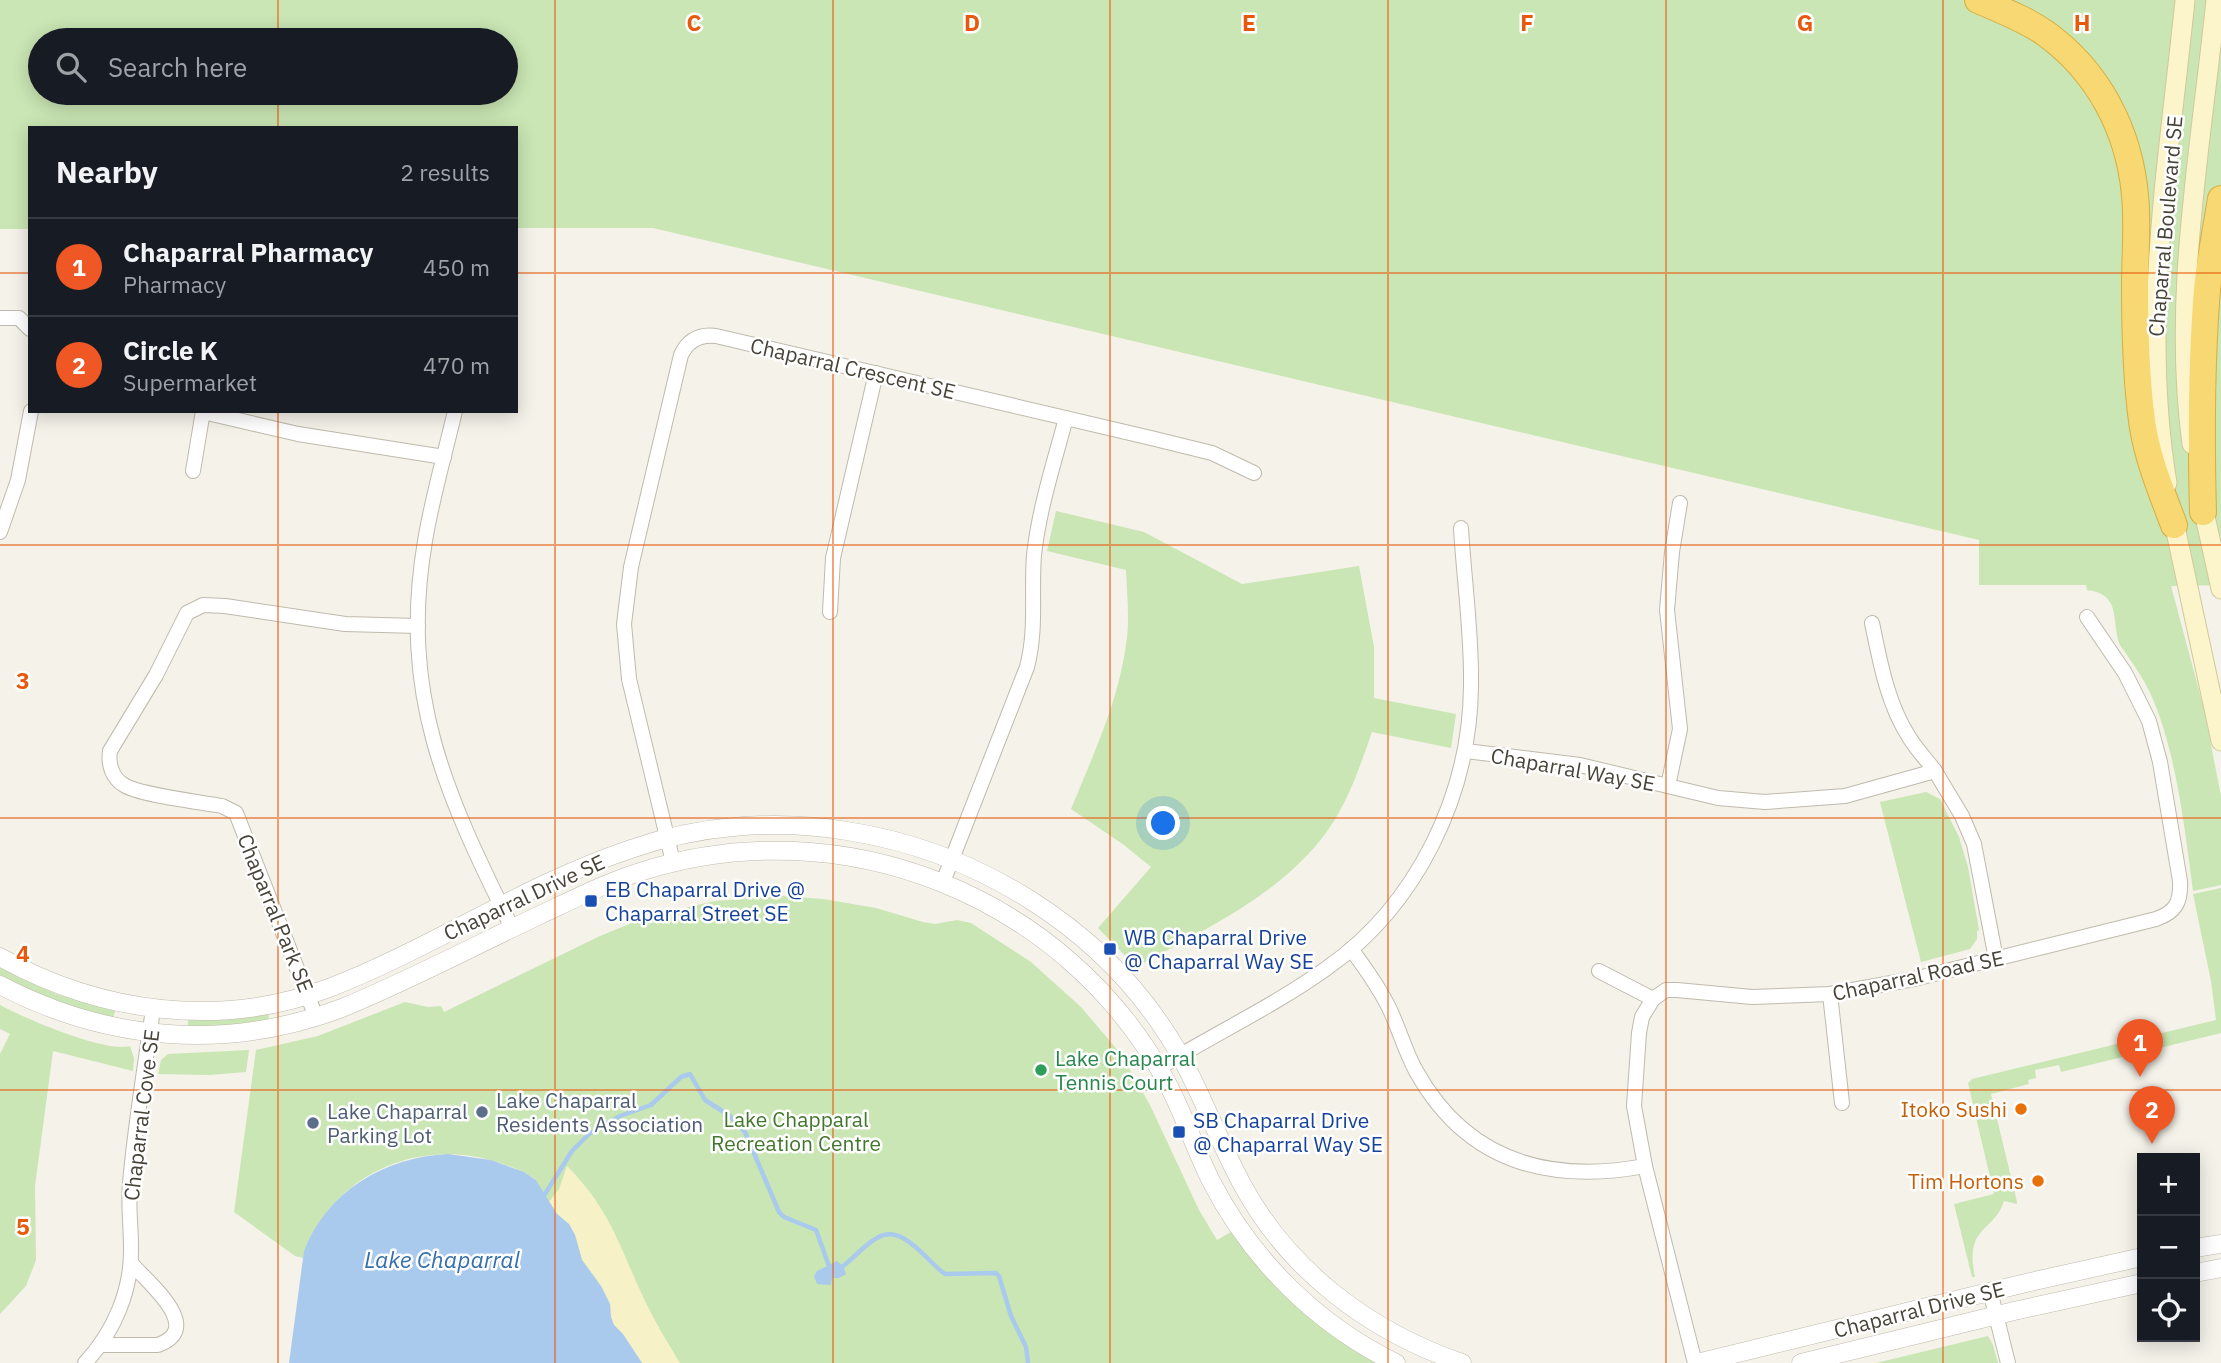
<!DOCTYPE html>
<html lang="en">
<head>
<meta charset="utf-8">
<style>
  :root { --surface:#171b24; --page:#242831; --text:#f1f3f6; --muted:#9ea1a6; --line:#363941; --accent:#ef5825 }
  body { margin:0; font-family:"IBM Plex Sans",sans-serif; background:var(--page); color:var(--text) }
  .controls { position:absolute; right:21px; bottom:21px; display:grid; overflow:hidden; border-radius:0px; box-shadow:0 4px 18px #0003 }
  .controls button { width:63px; height:63px; display:grid; place-items:center; padding:0; border:0; border-bottom:2px solid var(--line); background:var(--surface); color:var(--text); font:35px sans-serif }
  .you { position:absolute; left:1164px; top:824px; width:24px; height:24px; margin:-18px; border:5px solid #fff; border-radius:50%; background:#1a73e8; box-shadow:0 0 0 10px #1a73e833 }
  .badge { display:grid; place-items:center; width:46px; height:46px; border-radius:50%; background:var(--accent); color:#fff; font-size:23px; font-weight:700 }
  .pin { position:absolute; translate:-50% -58px; filter:drop-shadow(0 2px 4px #0008) }
  .pin::after { content:''; position:absolute; top:37px; width:24px; height:21px; background:inherit; clip-path:polygon(0 0,100% 0,50% 100%) }
  .list { margin:0; padding:0; list-style:none }
  h2 { display:flex; justify-content:space-between; align-items:center; height:91px; margin:0; padding:0 28px; font-size:30px }
  h2 small { font-size:23px; font-weight:400; color:var(--muted) }
  .list li { display:grid; grid-template-columns:46px 1fr auto; gap:21px; align-items:center; box-sizing:border-box; height:98px; padding:0 28px; border-top:2px solid var(--line) }
  .list b { display:block; font-size:26px; white-space:nowrap }
  .list p { margin:0; font-size:23px; white-space:nowrap; color:var(--muted) }
  .list em { font-size:23px; font-style:normal; color:var(--muted) }
  .icon { flex:none; width:38px; height:38px; fill:none; stroke:currentColor; stroke-width:2; stroke-linecap:round; stroke-linejoin:round }
  .map { position:relative; flex:none; width:2221px; height:1363px; overflow:hidden }
  .search { position:absolute; background:var(--surface); box-shadow:0 4px 18px #0003; left:28px; top:28px; width:490px; height:77px; display:flex; align-items:center; gap:18px; box-sizing:border-box; padding:0 24px; border-radius:38px; color:var(--muted); font-size:26px }
  .panel { position:absolute; background:var(--surface); box-shadow:0 4px 18px #0003; left:28px; top:126px; width:490px; height:287px; border-radius:0px }
  .map>svg:first-child { display:block }
  .green { fill:#cae6b4; fill-rule:evenodd }
  .sand { fill:#f6f1c7 }
  .water { fill:#a9caed }
  .lines { fill:none; stroke-linecap:round; stroke-linejoin:round }
  .stream { stroke:#a9caed; stroke-width:4.5 }
  .minor-casing { stroke:#bfbaac; stroke-width:16 }
  .tertiary-casing { stroke:#bfbaac; stroke-width:19 }
  .secondary-casing { stroke:#d1c89b; stroke-width:21 }
  .motorway-casing { stroke:#d6ae41; stroke-width:28 }
  .minor { stroke:#fff; stroke-width:14 }
  .tertiary { stroke:#fff; stroke-width:18 }
  .secondary { stroke:#fcf5cb; stroke-width:19 }
  .motorway { stroke:#f7d872; stroke-width:26 }
  .grid { fill:none; stroke:#e8590c; stroke-width:2; stroke-opacity:0.55 }
  .transit-dot { fill:#1a4fb4; stroke:#fff; stroke-width:2.5 }
  .leisure-dot { fill:#2e9e5b; stroke:#fff; stroke-width:2.5 }
  .food-dot { fill:#e8710a; stroke:#fff; stroke-width:2.5 }
  .service-dot { fill:#5c6f8a; stroke:#fff; stroke-width:2.5 }
  .labels { text-anchor:middle; dominant-baseline:central; stroke-width:5; stroke-linejoin:round; paint-order:stroke }
  .street-label { font-size:21px; fill:#474338; stroke:#fff }
  .transit-label { font-size:21px; fill:#164399; stroke:#fff; text-anchor:start }
  .leisure-label { font-size:21px; fill:#27864d; stroke:#fff; text-anchor:start }
  .service-label { font-size:21px; fill:#4e5e75; stroke:#fff; text-anchor:start }
  .food-label { font-size:21px; fill:#c56008; stroke:#fff; text-anchor:end }
  .park-label { font-size:21px; fill:#42772d; stroke:#fff }
  .water-label { font-size:23px; font-style:italic; fill:#366fae; stroke:#fff }
  .grid-label { font-size:23px; text-anchor:middle; font-weight:bold; fill:#e8590c; stroke:#fff; stroke-width:5; stroke-linejoin:round; paint-order:stroke }
</style>
</head>
<body>
<div class="map">
<svg width="2221" height="1363" viewBox="0 0 2221 1363">
  <rect width="100%" height="100%" fill="#f4f2e9"/>
  <g class="green">
    <path d="M0,0h2221v585l-50,1 33,123 17,87v89l-28,6c-8,-61 -17,-141 -42,-196 -8,-18 -20,-34 -31,-50 -9,-24 2,-51 -33,-55l-1,-5h-107v-45l-1326,-312h-137v-100h-486v101h-30zM40,40h466v53h-466z"/>
    <path d="M1056,511l88,21 98,52 117,-18 15,81v51l82,16 -5,34 -79,-16c-12,34 -23,68 -44,98 -46,65 -124,99 -192,137l-38,-39 53,-61 -27,-22 -53,-36c22,-54 47,-106 55,-164 4,-25 1,-50 0,-75l-79,-19z"/>
    <polygon points="1926,792 1940,799 1959,837 1968,867 1979,930 1977,931 1977,939 1970,949 1921,962 1880,802"/>
    <path d="M2221,888v145l-160,39 -2,-7 -24,5 1,8 -8,2 1,4 -38,10 26,108v2l-13,-3c-11,33 -40,24 -29,76h-3l-18,-73 40,-10 -26,-111 4,-4 244,-59 -5,-39 -18,-87z"/>
    <path d="M782,896l41,3 53,9 47,14 12,2 22,-4 14,3 60,39 50,45 39,46 30,52 49,105 18,30 14,-8c39,54 87,98 145,131h-734l-106,-183c-11,-9 -25,-13 -39,-18 -62,-20 -133,-1 -172,53 -10,14 -19,26 -22,43l-8,-2 -61,-44 22,-162 62,-14 87,-34 23,5 13,-1 3,6 156,-76 49,-20 66,-15z"/>
    <path d="M0,967l56,27 59,17 -2,7c-40,-9 -77,-24 -113,-43z"/>
    <path d="M0,1005c24,13 105,48 130,41l4,12 -1,13 -80,-20 -18,135 1,74 -10,26 -26,28v-260l10,-20 -10,-5z"/>
    <polygon points="268,1013 269,1020 222,1026 188,1027 188,1020 225,1019"/>
    <polygon points="249,1050 246,1072 209,1075 158,1074 161,1060 168,1054"/>
    <polygon points="1988,1336 1993,1345 1998,1363 1876,1363"/>
  </g>
  <path class="sand" d="M567,1166c44,44 53,82 78,135 10,21 23,42 35,62h-38l-19,-29 -9,-8 -3,-9 -1,-13 -9,-18 -19,-26 -7,-25 -6,-10 -12,-11 -8,-12 10,-13z"/>
  <g class="water">
    <path d="M448,1154l43,6 33,12 12,8 21,34 12,10 6,11 7,25 19,26 9,18 1,13 3,8 9,9 19,29h-353l15,-112c23,-60 81,-94 144,-97z"/>
    <polygon points="837,1261 843,1266 846,1274 839,1278 832,1278 831,1285 817,1284 814,1276 817,1271"/>
  </g>
  <g class="lines">
    <g class="stream">
      <polyline points="545,1194 572,1151 589,1134 620,1116 651,1105 681,1077 690,1074 705,1100 730,1116 745,1132 779,1212 784,1217 816,1230 829,1266"/>
      <path d="M843,1266c12,-9 21,-21 34,-28 26,-16 50,24 68,36l51,-1 3,3 12,40 15,31 2,16"/>
    </g>
    <g class="minor-casing">
      <g id="minor">
        <polyline points="0,318 19,318 30,329"/>
        <path d="M455,411c-10,43 -23,87 -30,130 -26,154 21,253 87,387"/>
        <polyline points="203,412 298,434 444,457"/>
        <polyline points="193,471 203,411"/>
        <polyline points="0,532 18,480 31,411"/>
        <polyline points="830,612 833,558 876,373"/>
        <path d="M1872,623c8,38 15,80 37,114 7,12 18,23 26,34"/>
        <polyline points="1466,751 1580,765 1718,798 1765,802 1845,796 1935,771 1962,816 1974,844 1996,959"/>
        <polyline points="1668,786 1680,729 1667,610 1672,552 1680,503"/>
        <path d="M673,862l-44,-183 -5,-55 7,-57 50,-212c7,-15 19,-21 35,-19l435,102 61,15 42,20"/>
        <path d="M943,882l84,-215c10,-38 4,-74 7,-112 5,-46 20,-92 32,-137"/>
        <path d="M1351,949c15,20 30,41 40,63 9,20 15,41 25,59 50,90 132,113 229,95"/>
        <path d="M1599,971l54,28 13,-9h11l75,7 78,-3 84,-15 242,-60c20,-7 25,-17 24,-38l-20,-119 -11,-41 -24,-48 -38,-56"/>
        <polyline points="1830,994 1842,1103"/>
        <polyline points="1653,999 1642,1017 1639,1033 1634,1106 1645,1166 1695,1363"/>
        <path d="M316,1017l-80,-204 -14,-7c-21,-4 -83,-11 -98,-21 -12,-7 -16,-21 -14,-34l46,-76 31,-62 16,-8 22,1 120,18 73,2"/>
        <path d="M1159,1068c55,-34 115,-62 168,-100 90,-63 143,-173 144,-282 1,-52 -7,-106 -10,-158"/>
        <polyline points="1990,1291 2008,1363"/>
        <path d="M100,1345h58c48,-17 -12,-64 -27,-82"/>
        <path d="M85,1363c29,-31 47,-73 46,-116 0,-21 -3,-42 -1,-64 5,-58 15,-116 23,-174"/>
      </g>
    </g>
    <g class="tertiary-casing">
      <g id="tertiary">
        <path d="M0,957c100,56 220,72 329,31 103,-40 197,-104 302,-139 69,-24 144,-30 216,-18 129,20 252,95 322,206 30,47 47,100 74,149 47,86 128,146 219,177"/>
        <path d="M0,985c108,57 228,66 342,23 68,-28 132,-62 198,-93 34,-16 67,-33 103,-44 200,-63 420,24 522,208 18,32 29,68 46,102 40,78 106,144 185,182"/>
        <polyline points="2195,1248 2221,1244"/>
        <polyline points="2195,1273 2221,1268"/>
        <polyline points="1697,1363 2030,1282 2142,1257"/>
        <polyline points="1801,1363 2014,1311 2142,1283"/>
      </g>
    </g>
    <g class="secondary-casing">
      <g id="secondary">
        <path d="M2192,444c-20,-148 9,-296 24,-444"/>
        <path d="M2167,483c-27,-161 2,-323 18,-483"/>
        <polyline points="2201,498 2221,589"/>
        <polyline points="2172,513 2221,741"/>
      </g>
    </g>
    <g class="motorway-casing">
      <g id="motorway">
        <path d="M1978,0c23,10 47,19 67,33 53,38 84,97 90,162 3,30 0,60 0,91 0,42 1,85 6,127 4,40 19,75 33,112"/>
        <path d="M2203,512c-2,-74 -2,-148 4,-222 3,-30 9,-61 14,-91"/>
      </g>
    </g>
    <use href="#minor" class="minor"/>
    <use href="#tertiary" class="tertiary"/>
    <use href="#secondary" class="secondary"/>
    <use href="#motorway" class="motorway"/>
  </g>
  <path class="grid" d="M278,0v40M555,0v1363M833,0v1363M1110,0v1363M1388,0v1363M1666,0v1363M1943,0v1363M278,93v35M0,273h30M516,273h1705M278,411v952M0,545h2221M0,818h2221M0,1090h2221"/>
  <g class="transit-dot">
    <rect x="584" y="894" width="14" height="14" rx="3.5"/>
    <rect x="1103" y="942" width="14" height="14" rx="3.5"/>
    <rect x="1172" y="1125" width="14" height="14" rx="3.5"/>
  </g>
  <circle class="leisure-dot" cx="1041" cy="1070" r="7"/>
  <g class="food-dot">
    <circle cx="2021" cy="1109" r="7"/>
    <circle cx="2038" cy="1181" r="7"/>
  </g>
  <g class="service-dot">
    <circle cx="482" cy="1112" r="7"/>
    <circle cx="313" cy="1123" r="7"/>
  </g>
  <g class="labels">
    <g class="street-label">
      <text transform="translate(2165 226) rotate(-85)">Chaparral Boulevard SE</text>
      <text transform="translate(853 368) rotate(13)">Chaparral Crescent SE</text>
      <text transform="translate(1573 769) rotate(10)">Chaparral Way SE</text>
      <text transform="translate(524 897) rotate(-25)">Chaparral Drive SE</text>
      <text transform="translate(276 913) rotate(68)">Chaparral Park SE</text>
      <text transform="translate(1918 975) rotate(-12)">Chaparral Road SE</text>
      <text transform="translate(141 1115) rotate(-83)">Chaparral Cove SE</text>
      <text transform="translate(1919 1309) rotate(-14)">Chaparral Drive SE</text>
    </g>
    <g class="transit-label">
      <text x="605" y="889">EB Chaparral Drive @<tspan x="605" dy="24">Chaparral Street SE</tspan></text>
      <text x="1124" y="937">WB Chaparral Drive<tspan x="1124" dy="24">@ Chaparral Way SE</tspan></text>
      <text x="1193" y="1120">SB Chaparral Drive<tspan x="1193" dy="24">@ Chaparral Way SE</tspan></text>
    </g>
    <g class="leisure-label">
      <text x="1055" y="1058">Lake Chaparral<tspan x="1055" dy="24">Tennis Court</tspan></text>
    </g>
    <g class="service-label">
      <text x="496" y="1100">Lake Chaparral<tspan x="496" dy="24">Residents Association</tspan></text>
      <text x="327" y="1111">Lake Chaparral<tspan x="327" dy="24">Parking Lot</tspan></text>
    </g>
    <g class="food-label">
      <text x="2007" y="1109">Itoko Sushi</text>
      <text x="2024" y="1181">Tim Hortons</text>
    </g>
    <g class="park-label">
      <text x="796" y="1119">Lake Chapparal<tspan x="796" dy="24">Recreation Centre</tspan></text>
    </g>
    <g class="water-label">
      <text x="442" y="1259">Lake Chaparral</text>
    </g>
  </g>
  <g class="grid-label">
    <text x="694" y="31">C</text>
    <text x="972" y="31">D</text>
    <text x="1249" y="31">E</text>
    <text x="1527" y="31">F</text>
    <text x="1805" y="31">G</text>
    <text x="2082" y="31">H</text>
    <text x="23" y="689">3</text>
    <text x="23" y="962">4</text>
    <text x="23" y="1235">5</text>
  </g>
</svg>
<div class="controls">
<button>+</button>
<button>−</button>
<button><svg class="icon" aria-label="locate" viewBox="0 0 24 24"><circle cx="12" cy="12" r="6"/><path d="M12 2v4M12 18v4M2 12h4M18 12h4"/></svg></button>
</div>
<div class="you"></div>
<div class="pin badge" style="left:2140px;top:1077px">1</div>
<div class="pin badge" style="left:2152px;top:1144px">2</div>
<div class="search"><svg class="icon" aria-label="search" viewBox="0 0 24 24"><circle cx="10" cy="10" r="6"/><path d="M15 15l6 6"/></svg>Search here</div>
<section class="panel">
<h2>Nearby<small>2 results</small></h2>
<ul class="list">
<li><span class="badge">1</span><div><b>Chaparral Pharmacy</b><p>Pharmacy</p></div><em>450 m</em></li>
<li><span class="badge">2</span><div><b>Circle K</b><p>Supermarket</p></div><em>470 m</em></li>
</ul>
</section>
</div>
</body>
</html>
